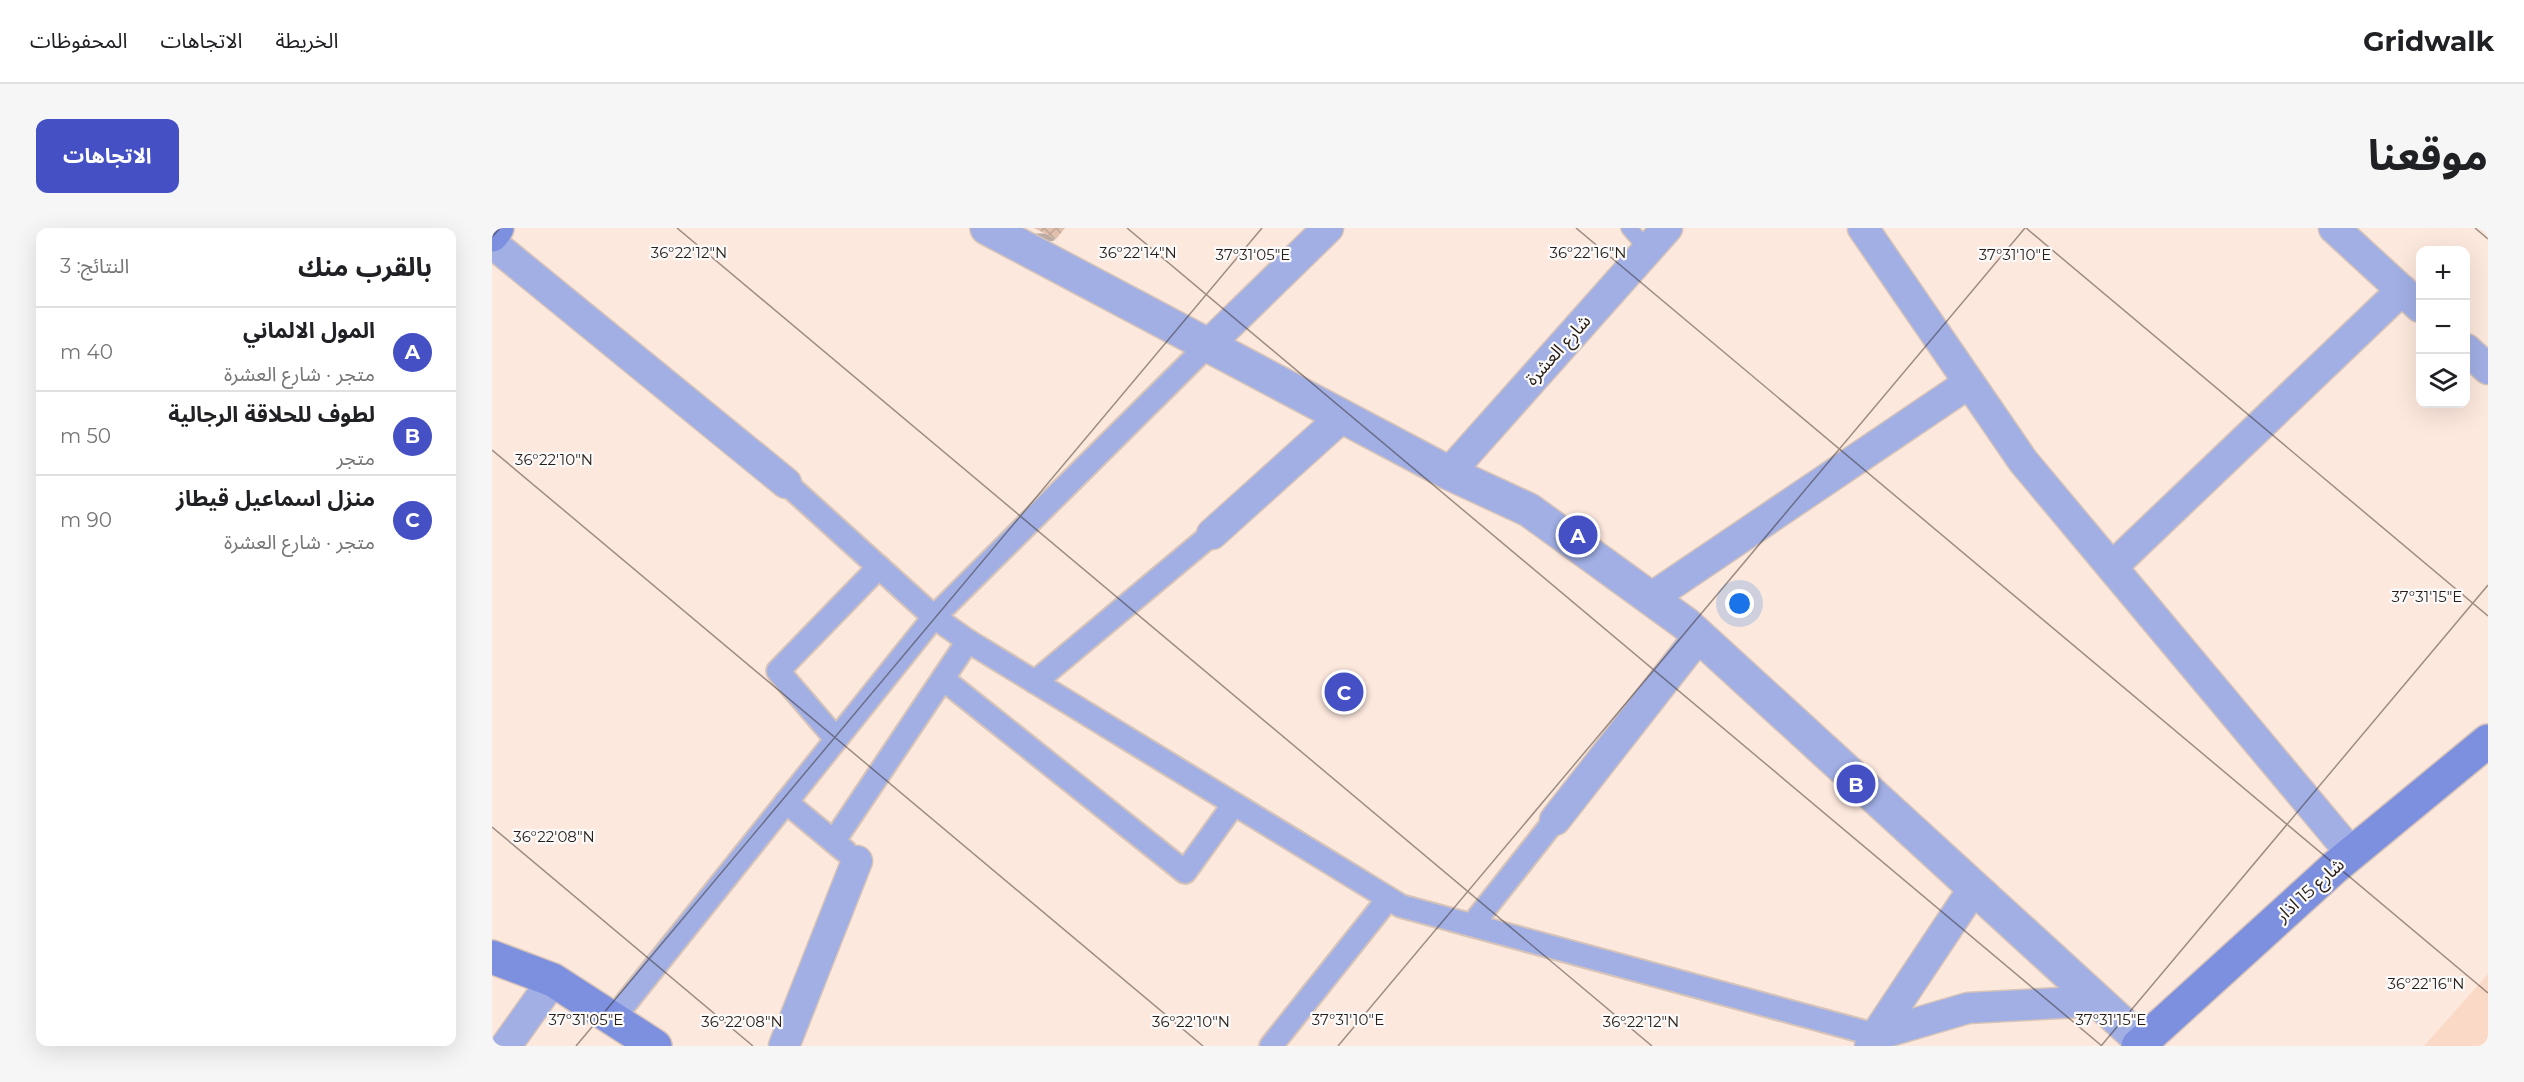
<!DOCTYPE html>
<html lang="ar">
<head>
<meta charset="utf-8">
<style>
  :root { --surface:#fff; --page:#f6f6f6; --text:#202124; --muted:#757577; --line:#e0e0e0; --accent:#4450c4 }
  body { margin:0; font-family:Montserrat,"Noto Sans Arabic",sans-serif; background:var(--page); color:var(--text); direction:rtl }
  .controls { position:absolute; right:18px; top:18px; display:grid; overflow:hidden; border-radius:12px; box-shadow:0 6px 24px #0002 }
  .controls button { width:54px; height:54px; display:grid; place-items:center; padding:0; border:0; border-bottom:2px solid var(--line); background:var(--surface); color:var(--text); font:30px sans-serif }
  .you { position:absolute; left:1248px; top:376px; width:21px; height:21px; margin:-15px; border:4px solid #fff; border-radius:50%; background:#1a73e8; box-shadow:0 0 0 9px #1a73e833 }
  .badge { display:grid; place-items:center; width:39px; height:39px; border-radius:50%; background:var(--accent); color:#fff; font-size:20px; font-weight:700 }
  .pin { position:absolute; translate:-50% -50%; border:3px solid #fff; box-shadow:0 2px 6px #0006 }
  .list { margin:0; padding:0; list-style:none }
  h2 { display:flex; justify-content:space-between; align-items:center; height:78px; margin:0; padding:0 24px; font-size:26px }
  h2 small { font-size:20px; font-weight:400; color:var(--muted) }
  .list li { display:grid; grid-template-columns:39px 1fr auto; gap:18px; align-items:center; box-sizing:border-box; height:84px; padding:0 24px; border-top:2px solid var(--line) }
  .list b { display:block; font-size:22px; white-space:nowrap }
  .list p { margin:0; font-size:20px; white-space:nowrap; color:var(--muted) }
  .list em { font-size:20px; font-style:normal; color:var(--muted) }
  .icon { flex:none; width:33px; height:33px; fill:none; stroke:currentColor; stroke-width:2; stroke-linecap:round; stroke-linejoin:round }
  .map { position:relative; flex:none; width:1996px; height:818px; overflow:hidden; direction:ltr; border-radius:12px }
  header { display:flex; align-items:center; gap:36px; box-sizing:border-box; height:84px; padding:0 30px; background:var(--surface); border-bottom:2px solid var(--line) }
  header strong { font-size:28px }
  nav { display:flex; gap:33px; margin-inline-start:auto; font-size:21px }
  .intro { display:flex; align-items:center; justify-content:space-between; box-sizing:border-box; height:144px; padding:0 36px }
  h1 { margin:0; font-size:42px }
  .button { padding:15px 27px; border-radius:12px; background:var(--accent); color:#fff; font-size:21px; font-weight:700 }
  main { display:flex; gap:36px; padding:0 36px }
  aside { flex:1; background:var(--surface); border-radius:12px; box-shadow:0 6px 24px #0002 }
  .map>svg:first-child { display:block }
  .built { fill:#fadac7 }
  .building { fill:url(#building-cross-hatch); filter:url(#shadow) }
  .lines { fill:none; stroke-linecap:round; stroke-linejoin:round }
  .service-casing { stroke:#d7c4b9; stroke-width:18 }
  .pedestrian-casing { stroke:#d7c4b9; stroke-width:26 }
  .minor-casing { stroke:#d7c4b9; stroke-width:33 }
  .tertiary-casing { stroke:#d7c4b9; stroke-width:36 }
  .secondary-casing { stroke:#d7c4b9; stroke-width:36 }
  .service { stroke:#a1afe5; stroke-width:15 }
  .pedestrian { stroke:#a1afe5; stroke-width:22 }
  .minor { stroke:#a1afe5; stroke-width:30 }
  .tertiary { stroke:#a1afe5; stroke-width:33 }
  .secondary { stroke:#7d8fdf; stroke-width:33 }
  .ticks { fill:none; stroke:#291e17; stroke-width:1.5; stroke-opacity:0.45 }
  .labels { text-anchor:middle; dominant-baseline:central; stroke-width:4.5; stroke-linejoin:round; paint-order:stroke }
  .street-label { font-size:18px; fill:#291e17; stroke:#fafafa }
  .ticks-label { font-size:15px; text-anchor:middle; fill:#291e17; stroke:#fafafa; stroke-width:4.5; stroke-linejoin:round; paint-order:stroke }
</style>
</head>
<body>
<header>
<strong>Gridwalk</strong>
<nav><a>الخريطة</a><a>الاتجاهات</a><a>المحفوظات</a></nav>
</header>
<div class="intro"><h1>موقعنا</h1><a class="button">الاتجاهات</a></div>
<main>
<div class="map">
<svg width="1996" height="818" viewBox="0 0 1996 818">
  <defs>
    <pattern id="building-cross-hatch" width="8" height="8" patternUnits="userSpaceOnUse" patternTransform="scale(1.5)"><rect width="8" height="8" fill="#e0c0ad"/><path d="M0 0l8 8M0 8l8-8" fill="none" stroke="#c0a594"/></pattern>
    <filter id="shadow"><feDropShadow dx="-5.5" dy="5.5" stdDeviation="0" flood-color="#0004"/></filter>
  </defs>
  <rect width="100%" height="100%" fill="#fde8dd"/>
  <polygon class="built" points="1996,746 1996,818 1932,818"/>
  <polygon class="building" points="542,0 573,0 564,11"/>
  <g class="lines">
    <g class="service-casing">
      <polyline id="service" points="1137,0 1156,22"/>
    </g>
    <g class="pedestrian-casing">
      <g id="pedestrian">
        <polyline points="294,255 442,389 476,413 909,678 1384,807"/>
        <polyline points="451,451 693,644 742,576"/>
        <polyline points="543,454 720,306"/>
        <polyline points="344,511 286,443 387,339"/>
        <polyline points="294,574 353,623"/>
        <polyline points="342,613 476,413"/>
        <polyline points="980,697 1063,592"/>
        <polyline points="121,791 442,389 716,117"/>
        <polyline points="779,818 896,671"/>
      </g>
    </g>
    <g class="minor-casing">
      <g id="minor">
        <polyline points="1371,0 1531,233 1859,625"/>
        <polyline points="1842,0 1928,79"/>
        <polyline points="0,15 294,255"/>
        <polyline points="716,117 836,0"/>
        <polyline points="1974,121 1996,141"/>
        <polyline points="957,245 1175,0"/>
        <polyline points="720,306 851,188"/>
        <polyline points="1620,339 1910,62"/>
        <polyline points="1159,370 1477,155"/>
        <polyline points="1063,592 1207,408"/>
        <polyline points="1384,807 1482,660"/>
        <polyline points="14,818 61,752"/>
        <polyline points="292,818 365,633"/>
        <polyline points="1378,818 1384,807 1476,780 1606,773"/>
      </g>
    </g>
    <g class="tertiary-casing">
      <polyline id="tertiary" points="495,0 957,245 1037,282 1194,396 1655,818"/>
    </g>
    <g class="secondary-casing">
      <g id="secondary">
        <polyline points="0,7 5,0"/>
        <polyline points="0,729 61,752 163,818"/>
        <polyline points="1646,818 1843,639 1996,513"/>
      </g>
    </g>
    <use href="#service" class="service"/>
    <use href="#pedestrian" class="pedestrian"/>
    <use href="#minor" class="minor"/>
    <use href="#tertiary" class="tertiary"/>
    <use href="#secondary" class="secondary"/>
  </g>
  <path class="ticks" d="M185,0l975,818M635,0l975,818M1084,0l912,765M1534,0l462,388M1983,0l13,11M0,9l8,-9M0,222l711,596M0,599l261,219M84,818l686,-818M846,818l687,-818M1609,818l387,-461"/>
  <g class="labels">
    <g class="street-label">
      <text transform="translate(1066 122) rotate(-48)">شارع العشرة</text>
      <text transform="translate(1818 662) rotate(-42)">شارع 15 اذار</text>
    </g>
  </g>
  <g class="ticks-label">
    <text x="197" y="30">36°22'12"N</text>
    <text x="646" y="30">36°22'14"N</text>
    <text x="1096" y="30">36°22'16"N</text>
    <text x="761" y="32">37°31'05"E</text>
    <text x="1523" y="32">37°31'10"E</text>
    <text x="62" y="237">36°22'10"N</text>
    <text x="1935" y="374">37°31'15"E</text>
    <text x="62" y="614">36°22'08"N</text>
    <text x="1934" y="761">36°22'16"N</text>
    <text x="94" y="797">37°31'05"E</text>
    <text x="856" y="797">37°31'10"E</text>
    <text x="1619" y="797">37°31'15"E</text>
    <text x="250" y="799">36°22'08"N</text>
    <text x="699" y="799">36°22'10"N</text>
    <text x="1149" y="799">36°22'12"N</text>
  </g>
</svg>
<div class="controls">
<button>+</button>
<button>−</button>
<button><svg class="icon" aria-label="layers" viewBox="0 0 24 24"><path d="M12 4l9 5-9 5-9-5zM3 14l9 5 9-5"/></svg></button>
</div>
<div class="you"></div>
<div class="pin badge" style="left:1086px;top:307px">A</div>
<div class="pin badge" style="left:1364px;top:556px">B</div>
<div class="pin badge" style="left:852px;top:464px">C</div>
</div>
<aside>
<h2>بالقرب منك<small>النتائج: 3</small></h2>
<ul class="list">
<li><span class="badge">A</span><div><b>المول الالماني</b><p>متجر · شارع العشرة</p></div><em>40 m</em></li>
<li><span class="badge">B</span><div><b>لطوف للحلاقة الرجالية</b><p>متجر</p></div><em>50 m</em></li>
<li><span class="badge">C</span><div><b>منزل اسماعيل قيطاز</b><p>متجر · شارع العشرة</p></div><em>90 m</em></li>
</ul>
</aside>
</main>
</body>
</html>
